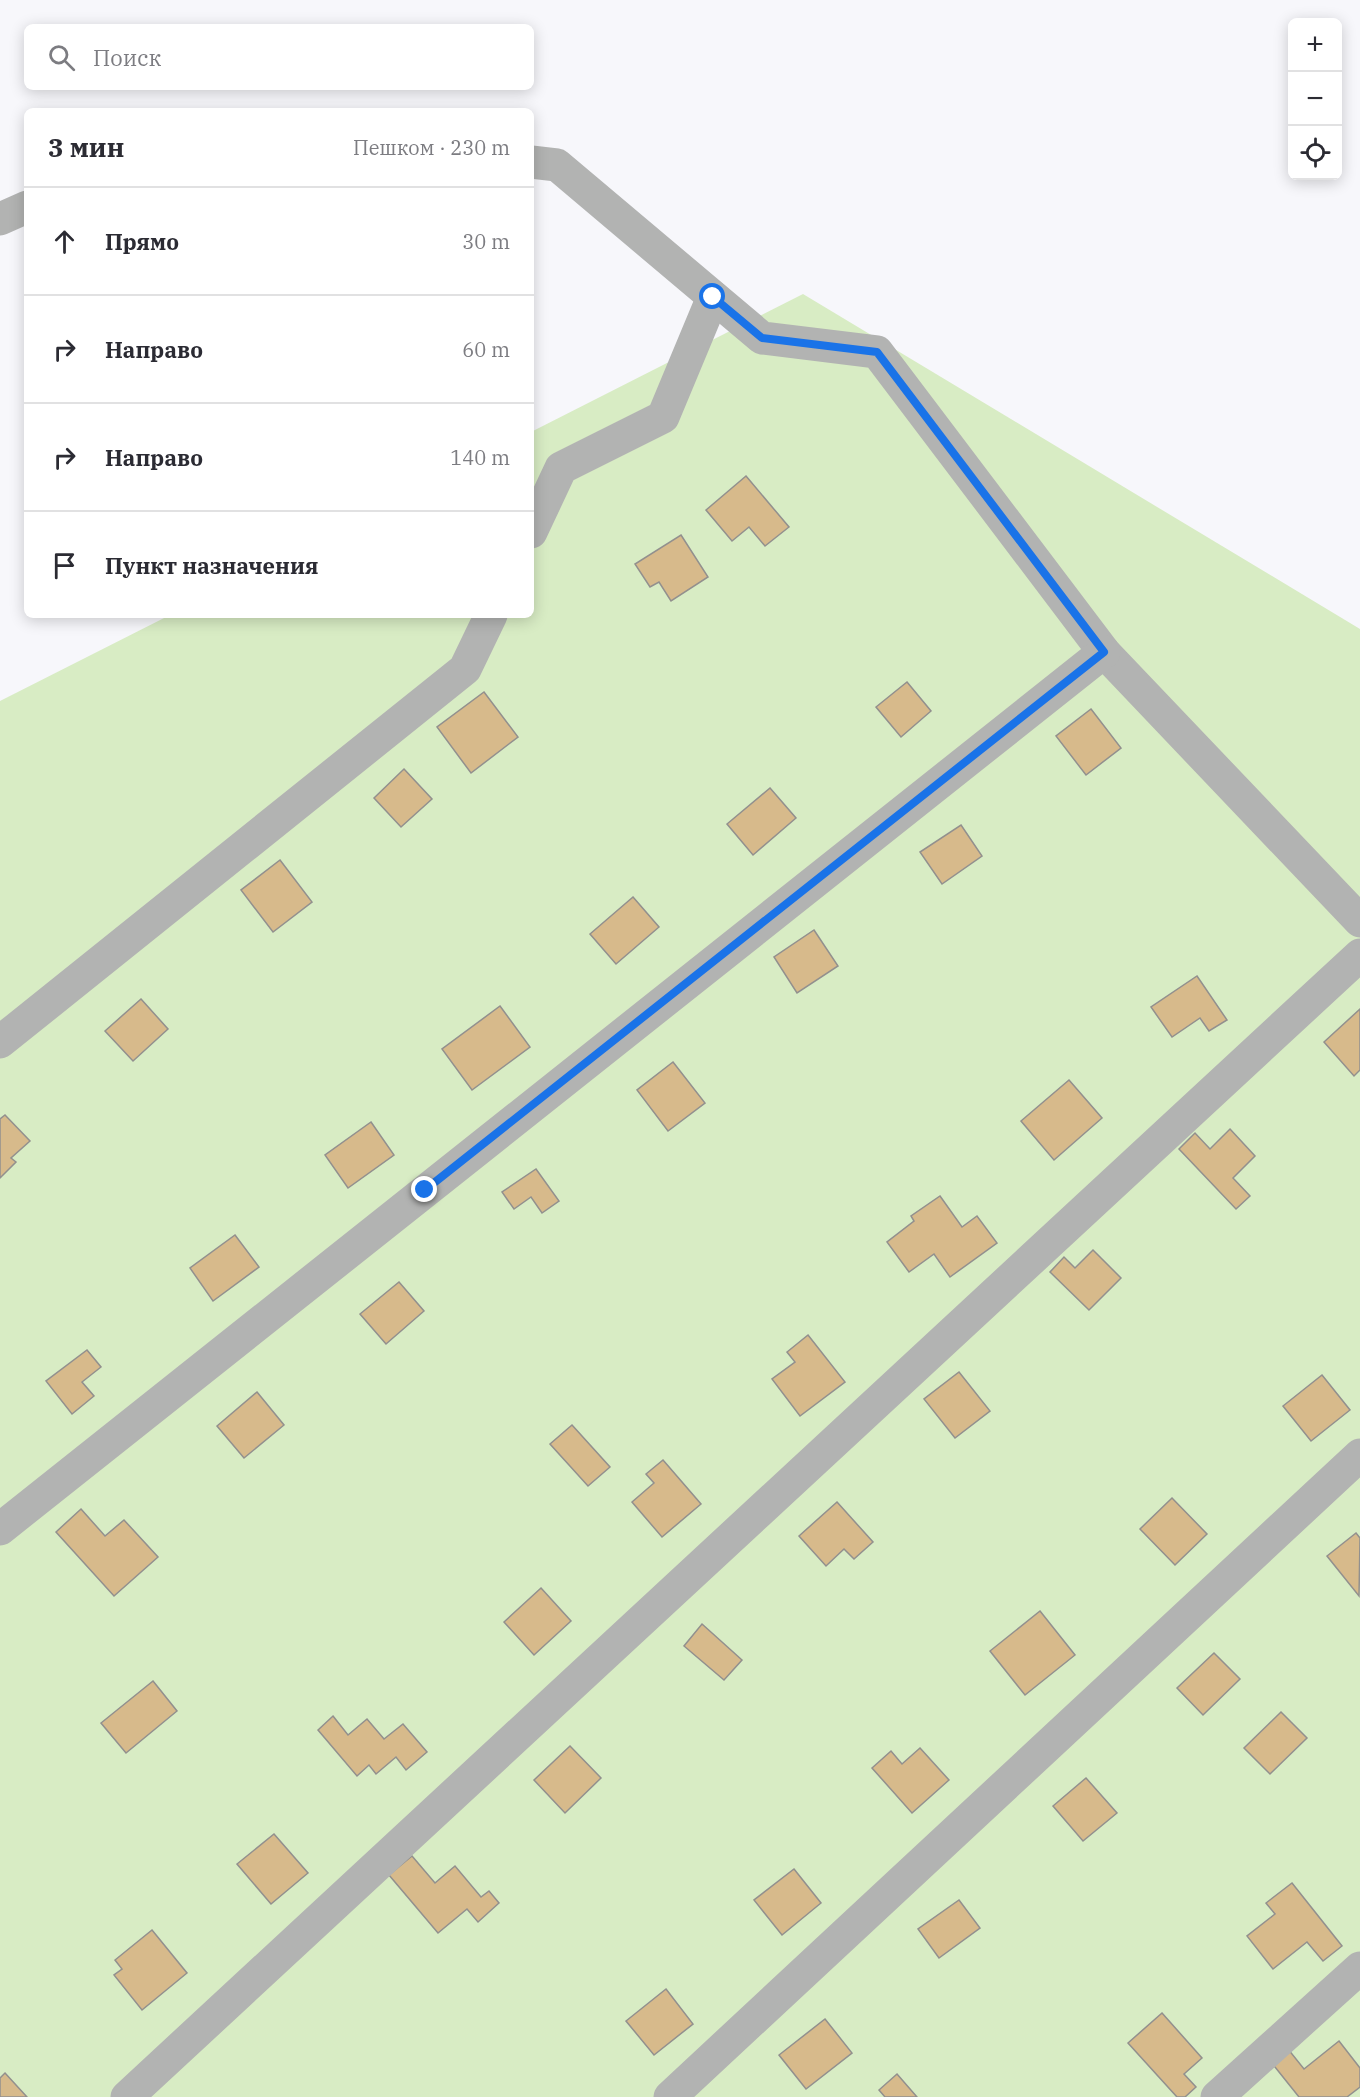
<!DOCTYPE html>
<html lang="ru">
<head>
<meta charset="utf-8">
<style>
  :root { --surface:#fff; --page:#f2f2f3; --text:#2b2b33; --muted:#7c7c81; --line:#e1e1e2 }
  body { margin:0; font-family:"IBM Plex Serif",serif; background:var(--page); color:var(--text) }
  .controls { position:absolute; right:18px; top:18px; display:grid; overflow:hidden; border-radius:9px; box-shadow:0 3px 15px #0003 }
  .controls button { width:54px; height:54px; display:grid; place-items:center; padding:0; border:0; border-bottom:2px solid var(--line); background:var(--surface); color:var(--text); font:30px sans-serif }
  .stop { position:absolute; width:18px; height:18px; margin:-14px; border:4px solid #1a73e8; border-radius:50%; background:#fff }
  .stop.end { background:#1a73e8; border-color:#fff; box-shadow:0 2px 6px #0008 }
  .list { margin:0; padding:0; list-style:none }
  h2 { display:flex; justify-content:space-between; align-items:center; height:78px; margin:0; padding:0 24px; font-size:26px }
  h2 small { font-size:20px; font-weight:400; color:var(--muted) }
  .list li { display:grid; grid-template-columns:39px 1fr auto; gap:18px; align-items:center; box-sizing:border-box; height:108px; padding:0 24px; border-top:2px solid var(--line) }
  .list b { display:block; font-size:22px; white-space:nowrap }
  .list em { font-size:20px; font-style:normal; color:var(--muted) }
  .icon { flex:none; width:33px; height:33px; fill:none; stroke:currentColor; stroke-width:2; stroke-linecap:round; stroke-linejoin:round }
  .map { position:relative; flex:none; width:1360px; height:2097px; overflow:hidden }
  .search { position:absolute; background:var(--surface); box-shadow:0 3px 15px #0003; left:24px; top:24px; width:510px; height:66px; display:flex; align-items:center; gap:15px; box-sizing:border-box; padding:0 21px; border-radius:9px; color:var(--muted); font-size:22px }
  .panel { position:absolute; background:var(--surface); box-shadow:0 3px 15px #0003; left:24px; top:108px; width:510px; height:510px; border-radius:9px }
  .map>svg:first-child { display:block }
  .green { fill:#d8ecc4 }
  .building { fill:#d7ba8b; stroke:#92908e; stroke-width:1.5 }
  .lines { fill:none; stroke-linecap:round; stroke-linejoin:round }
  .street { stroke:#b2b3b2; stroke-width:33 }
  .route { stroke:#1a73e8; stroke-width:8 }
</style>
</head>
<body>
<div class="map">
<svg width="1360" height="2097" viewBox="0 0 1360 2097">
  <rect width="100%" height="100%" fill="#f7f7fb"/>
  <polygon class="green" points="803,294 1360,629 1360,2097 0,2097 0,701 170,615 531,615 531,432"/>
  <g class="building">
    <polygon points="746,476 789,527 765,546 749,527 732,541 706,510"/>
    <polygon points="681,535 708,577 671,601 659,582 650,587 635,564"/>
    <polygon points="907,682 931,711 901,737 876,707"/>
    <polygon points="484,692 518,737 471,773 437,727"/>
    <polygon points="1091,709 1121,748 1086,775 1056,736"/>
    <polygon points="404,769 432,799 401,827 374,798"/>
    <polygon points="770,788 796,818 753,855 727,824"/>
    <polygon points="961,825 982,856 942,884 920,852"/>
    <polygon points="280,860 312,902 273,932 241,890"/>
    <polygon points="633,897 659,927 616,964 590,934"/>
    <polygon points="814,930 838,966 797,993 774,957"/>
    <polygon points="1197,976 1227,1020 1209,1031 1200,1018 1172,1037 1151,1007"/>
    <polygon points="141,999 168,1029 133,1061 105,1031"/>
    <polygon points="500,1006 530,1047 472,1090 442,1049"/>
    <polygon points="1360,1009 1360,1070 1354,1076 1324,1042"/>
    <polygon points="673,1062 705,1103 668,1131 637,1090"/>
    <polygon points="1069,1080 1102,1118 1054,1160 1021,1121"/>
    <polygon points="5,1115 30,1141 11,1158 16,1162 0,1178 0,1119"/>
    <polygon points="371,1122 394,1155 348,1188 325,1155"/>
    <polygon points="1230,1129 1255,1156 1233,1178 1250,1196 1236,1209 1179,1149 1195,1133 1210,1149"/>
    <polygon points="536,1169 559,1201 542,1213 531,1197 514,1209 502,1192"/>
    <polygon points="940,1196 962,1227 977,1216 997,1243 950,1277 934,1254 909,1272 887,1242 914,1221 911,1216"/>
    <polygon points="235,1235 259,1267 213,1301 190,1268"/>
    <polygon points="1093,1250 1121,1278 1089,1310 1050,1272 1064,1257 1075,1268"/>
    <polygon points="399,1282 424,1311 386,1344 360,1314"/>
    <polygon points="808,1335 845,1382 800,1416 772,1379 795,1362 787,1352"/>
    <polygon points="87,1350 101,1367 82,1382 94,1396 72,1414 46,1381"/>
    <polygon points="959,1372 990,1411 955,1438 924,1399"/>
    <polygon points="1322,1375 1350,1410 1311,1441 1283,1406"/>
    <polygon points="257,1392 284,1425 244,1458 217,1426"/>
    <polygon points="572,1425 610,1467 588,1486 550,1444"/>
    <polygon points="663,1460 701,1504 662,1537 632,1502 654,1483 646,1474"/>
    <polygon points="1172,1498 1207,1534 1175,1565 1140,1529"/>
    <polygon points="837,1502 873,1542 854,1559 844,1549 826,1566 799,1536"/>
    <polygon points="81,1509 105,1536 124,1520 158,1557 114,1596 56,1532"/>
    <polygon points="1356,1533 1360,1538 1359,1596 1327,1556"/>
    <polygon points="541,1588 571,1621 534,1655 504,1622"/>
    <polygon points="1040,1611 1075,1655 1025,1695 990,1651"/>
    <polygon points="702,1624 742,1660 724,1680 684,1646"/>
    <polygon points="1214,1653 1240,1679 1203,1715 1177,1688"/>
    <polygon points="153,1681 177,1711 126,1753 101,1723"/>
    <polygon points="1281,1712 1307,1738 1270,1774 1244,1748"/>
    <polygon points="333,1716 348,1735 367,1719 384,1739 403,1724 427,1752 406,1770 396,1757 376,1774 369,1765 357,1776 318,1730"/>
    <polygon points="570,1746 601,1778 565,1813 534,1780"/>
    <polygon points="920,1748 949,1780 912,1813 872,1768 891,1751 902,1764"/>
    <polygon points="1086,1778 1117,1813 1083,1841 1053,1806"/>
    <polygon points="274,1834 308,1873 271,1904 237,1864"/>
    <polygon points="412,1856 435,1883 455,1866 481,1897 489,1891 499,1903 478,1922 467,1909 438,1933 389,1875"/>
    <polygon points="794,1869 821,1903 782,1935 754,1900"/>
    <polygon points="1292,1883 1342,1946 1323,1961 1307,1942 1273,1969 1247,1936 1275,1914 1266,1903"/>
    <polygon points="959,1900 980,1928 939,1958 918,1929"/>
    <polygon points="152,1930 187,1973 142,2010 114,1975 122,1969 115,1960"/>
    <polygon points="666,1989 693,2024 654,2055 626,2021"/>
    <polygon points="1162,2013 1202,2058 1184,2074 1196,2087 1185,2097 1177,2097 1128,2043"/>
    <polygon points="825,2019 852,2053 806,2089 779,2055"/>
    <polygon points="1339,2041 1360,2068 1360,2087 1347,2097 1299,2097 1271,2062 1288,2049 1304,2069"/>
    <polygon points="5,2073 27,2097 0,2097 0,2078"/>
    <polygon points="897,2074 917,2097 885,2097 879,2090"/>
  </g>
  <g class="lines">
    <g class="street">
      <polyline points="531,162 557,165 762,338 877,352 1104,652 1360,921"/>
      <polyline points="0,219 27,207"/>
      <polyline points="531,532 561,468 663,417 713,297"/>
      <polyline points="0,1042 465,669 491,615"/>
      <polyline points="0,1529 1104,652"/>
      <polyline points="127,2097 1360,955"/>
      <polyline points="670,2097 1360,1455"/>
      <polyline points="1217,2097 1360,1968"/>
    </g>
  </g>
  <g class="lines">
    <polyline class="route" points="425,1190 1104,652 877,352 762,338 713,297"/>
  </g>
</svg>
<div class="controls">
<button>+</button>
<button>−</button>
<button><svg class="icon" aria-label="locate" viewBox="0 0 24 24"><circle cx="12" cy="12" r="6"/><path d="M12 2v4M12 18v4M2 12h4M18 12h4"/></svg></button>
</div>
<div class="stop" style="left:713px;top:297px"></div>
<div class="stop end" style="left:425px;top:1190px"></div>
<div class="search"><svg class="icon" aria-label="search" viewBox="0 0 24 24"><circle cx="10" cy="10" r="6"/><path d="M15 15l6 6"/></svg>Поиск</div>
<section class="panel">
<h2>3 мин<small>Пешком · 230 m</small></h2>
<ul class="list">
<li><svg class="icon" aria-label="ahead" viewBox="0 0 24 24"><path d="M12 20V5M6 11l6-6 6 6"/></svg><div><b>Прямо</b></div><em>30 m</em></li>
<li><svg class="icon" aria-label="right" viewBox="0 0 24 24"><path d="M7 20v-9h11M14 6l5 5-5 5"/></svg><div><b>Направо</b></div><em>60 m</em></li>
<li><svg class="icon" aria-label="right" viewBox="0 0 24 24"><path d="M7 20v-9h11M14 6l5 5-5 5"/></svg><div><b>Направо</b></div><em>140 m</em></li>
<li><svg class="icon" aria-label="arrive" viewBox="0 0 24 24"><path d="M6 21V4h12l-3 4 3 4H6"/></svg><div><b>Пункт назначения</b></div></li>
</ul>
</section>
</div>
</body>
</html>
